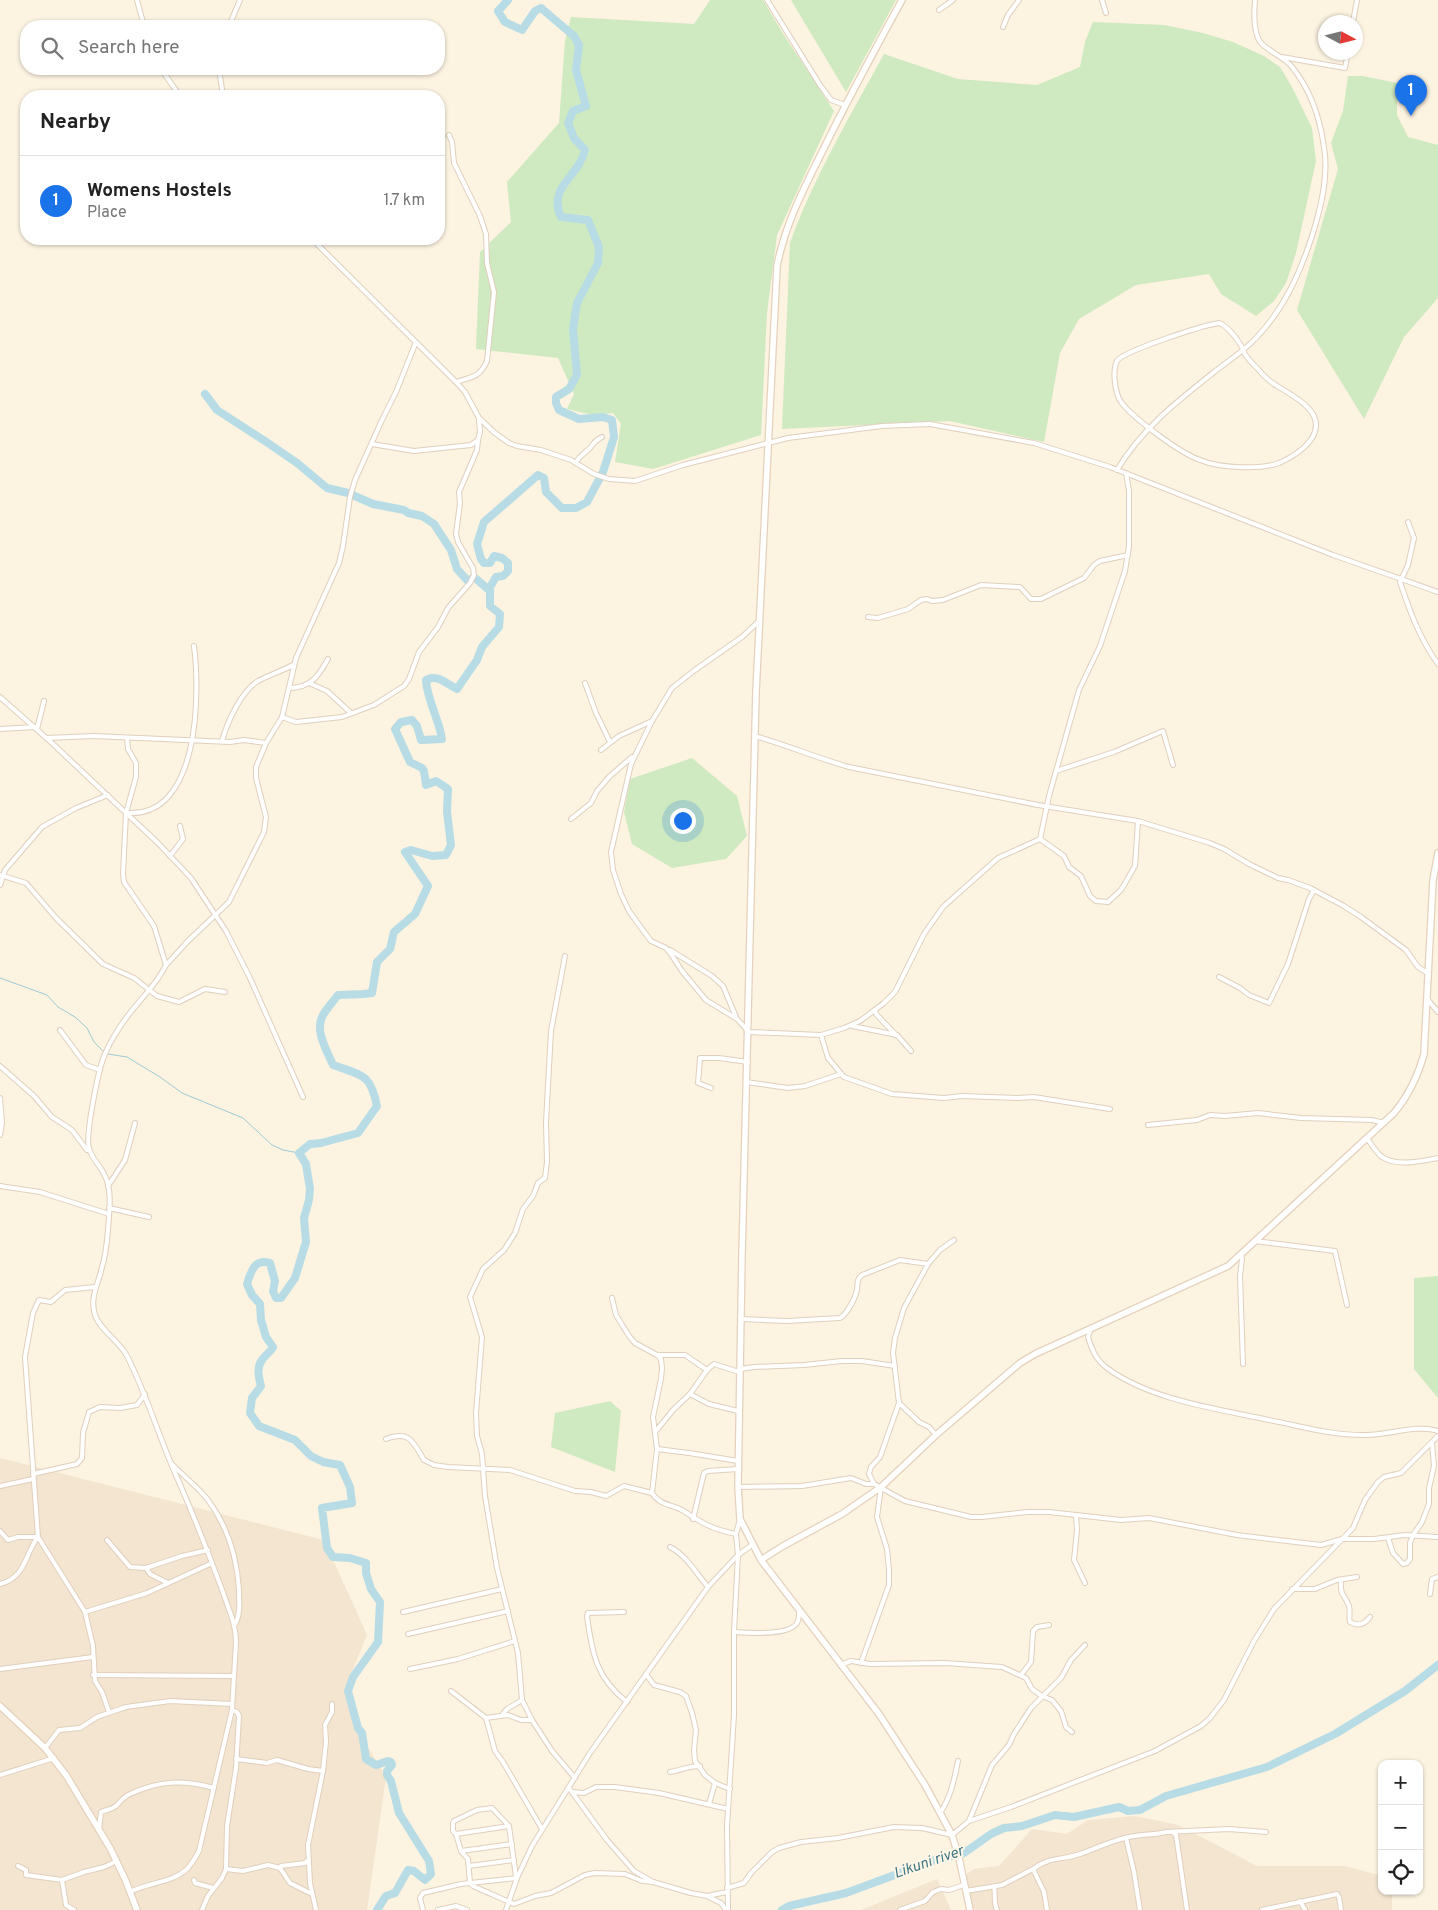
<!DOCTYPE html>
<html lang="en">
<head>
<meta charset="utf-8">
<style>
  :root { --surface:#fff; --page:#f6f6f6; --text:#222; --muted:#767676; --line:#e0e0e0; --accent:#1a73e8 }
  body { margin:0; font-family:Overpass,sans-serif; background:var(--page); color:var(--text) }
  .controls { position:absolute; right:15px; bottom:15px; display:grid; overflow:hidden; border-radius:10px; box-shadow:0 1px 4px #0004 }
  .controls button { width:45px; height:45px; display:grid; place-items:center; padding:0; border:0; border-bottom:1px solid var(--line); background:var(--surface); color:var(--text); font:25px sans-serif }
  .compass { position:absolute; left:1318px; top:15px; width:45px; height:45px; border-radius:50%; background:var(--surface); box-shadow:0 1px 4px #0004; rotate:97deg }
  .you { position:absolute; left:682px; top:820px; width:18px; height:18px; margin:-12px; border:4px solid #fff; border-radius:50%; background:#1a73e8; box-shadow:0 0 0 8px #1a73e833 }
  .badge { display:grid; place-items:center; width:32px; height:32px; border-radius:50%; background:var(--accent); color:#fff; font-size:16px; font-weight:700 }
  .pin { position:absolute; translate:-50% -41px; filter:drop-shadow(0 1px 2px #0008) }
  .pin::after { content:''; position:absolute; top:26px; width:18px; height:15px; background:inherit; clip-path:polygon(0 0,100% 0,50% 100%) }
  .list { margin:0; padding:0; list-style:none }
  h2 { display:flex; justify-content:space-between; align-items:center; height:65px; margin:0; padding:0 20px; font-size:21px }
  h2 small { font-size:16px; font-weight:400; color:var(--muted) }
  .list li { display:grid; grid-template-columns:32px 1fr auto; gap:15px; align-items:center; box-sizing:border-box; height:90px; padding:0 20px; border-top:1px solid var(--line) }
  .list b { display:block; font-size:19px; white-space:nowrap }
  .list p { margin:0; font-size:16px; white-space:nowrap; color:var(--muted) }
  .list em { font-size:16px; font-style:normal; color:var(--muted) }
  .icon { flex:none; width:28px; height:28px; fill:none; stroke:currentColor; stroke-width:2; stroke-linecap:round; stroke-linejoin:round }
  .map { position:relative; flex:none; width:1438px; height:1910px; overflow:hidden }
  .search { position:absolute; background:var(--surface); box-shadow:0 1px 4px #0004; left:20px; top:20px; width:425px; height:55px; display:flex; align-items:center; gap:12px; box-sizing:border-box; padding:0 18px; border-radius:20px; color:var(--muted); font-size:19px }
  .panel { position:absolute; background:var(--surface); box-shadow:0 1px 4px #0004; left:20px; top:90px; width:425px; height:155px; border-radius:20px }
  .map>svg:first-child { display:block }
  .residential { fill:#f3e5d0 }
  .green { fill:#cfe9c0 }
  .lines { fill:none; stroke-linecap:round; stroke-linejoin:round }
  .stream { stroke:#9dcbd6; stroke-width:1 }
  .river { stroke:#b7dce5; stroke-width:8 }
  .street-casing { stroke:#e0cfbe; stroke-width:6 }
  .secondary-casing { stroke:#e5d1bc; stroke-width:8 }
  .street { stroke:#fff; stroke-width:4 }
  .secondary { stroke:#fff; stroke-width:5.5 }
  .labels { text-anchor:middle; dominant-baseline:central; stroke-width:4; stroke-linejoin:round; paint-order:stroke }
  .water-label { font-size:15px; font-style:italic; fill:#437886; stroke:#fff7e7 }
</style>
</head>
<body>
<div class="map">
<svg width="1438" height="1910" viewBox="0 0 1438 1910">
  <rect width="100%" height="100%" fill="#fcf3e1"/>
  <g class="residential">
    <polygon points="0,1458 324,1540 367,1635 345,1689 358,1731 386,1777 367,1910 0,1910"/>
    <polygon points="1135,1816 1178,1825 1257,1866 1345,1866 1382,1876 1382,1891 1392,1891 1392,1910 972,1910 964,1876 974,1869 999,1866 1032,1829 1067,1834 1088,1820"/>
    <polygon points="937,1879 951,1910 861,1910"/>
  </g>
  <g class="green">
    <polygon points="710,0 763,0 782,32 834,111 777,235 767,313 761,435 653,469 615,462 621,424 613,413 593,415 567,409 574,394 558,358 476,349 480,252 511,222 507,182 559,123 565,41 571,17 694,24"/>
    <polygon points="791,0 896,0 846,92"/>
    <path d="M1093,22l71,3 39,8 30,9 31,14 16,11 12,20 20,41 4,33 -20,92 -10,30 -12,18 -18,15 -35,-22 -12,-20 -73,11 -57,34 -19,34 -16,89 -94,-21 -168,8 8,-186c24,-66 60,-127 94,-189l74,25 79,6 43,-18 5,-25z"/>
    <polygon points="1348,76 1363,76 1397,83 1397,115 1408,137 1438,145 1438,298 1404,337 1364,419 1297,310 1338,169 1331,143 1343,111"/>
    <polygon points="439,127 447,136 439,150"/>
    <polygon points="692,758 737,796 747,836 726,859 672,868 632,844 624,812 630,779"/>
    <polygon points="1438,1276 1438,1398 1414,1369 1414,1278"/>
    <polygon points="610,1401 621,1411 615,1472 551,1447 555,1413"/>
  </g>
  <g class="lines">
    <g class="stream">
      <polyline points="0,978 47,995 58,1007 75,1017 87,1028 94,1042 104,1052"/>
      <polyline points="108,1054 127,1057 160,1077 182,1093 243,1118 272,1145 283,1150 299,1153"/>
    </g>
    <g class="river">
      <polyline points="205,394 217,410 265,441 297,463 327,488 348,493 373,504 404,510 408,513 422,516 434,524 451,550 457,569 468,581 474,577 490,591"/>
      <path d="M377,1910l9,-14 9,-3 13,-23 6,1 11,9 6,-6 -2,-13 -30,-48 -8,-32 -4,-6v-4l5,-6 -1,-3 -3,-1 -12,4 -10,-6 -4,-26 -4,-5 -10,-37 5,-14 25,-35 2,-40 -9,-13 -5,-16v-10l-16,-5 -17,-1 -6,-9 -5,-40 30,-5 -2,-16 -10,-22 -17,-3 -12,-6 -16,-16 -36,-14 -9,-13 2,-15 9,-12c-2,-8 -5,-18 1,-26 3,-5 8,-7 11,-13l-7,-10 -5,-17 -1,-16 -8,-9 -5,-11c4,-13 8,-26 23,-21l5,18 -2,10 3,7h5l14,-20 11,-36 -2,-24 5,-18 1,-11 -4,-25 -7,-11 11,-9 11,-1 37,-10 19,-27c-7,-33 -14,-30 -44,-41 -6,-14 -19,-35 -10,-50 4,-7 10,-13 15,-20l26,-1 8,-1 5,-31 13,-13 4,-17 21,-18 13,-28 -23,-34 6,-2 21,6 14,-1 5,-10 -4,-33 1,-23 -12,-8 -10,4 -2,-14 -2,-3 -12,-6 -15,-33 6,-7 11,-2 5,6 4,14 21,-1c-3,-20 -15,-39 -16,-59 12,-6 19,3 31,9l20,-29 5,-13 17,-20 1,-13 -10,-8v-19l6,-10 7,-1 5,-5v-8l-6,-5 -8,-2 -4,7h-6l-3,-4 -4,-15 7,-22 54,-47 6,3 2,14 16,16h14l11,-6 16,-30 11,-35 -2,-17 -9,-3 -24,2 -20,-9 -3,-7v-6l13,-8 8,-14 -4,-46 4,-26 21,-40 1,-16 -11,-27 -27,-3c-14,-30 18,-40 24,-67l-11,-12 -6,-15 5,-12 13,-5 -10,-36 3,-25 -5,-9 -33,-28 -6,3 -13,19 -17,-8 -7,-11 10,-11"/>
      <polyline points="782,1910 789,1906 846,1893 935,1860 964,1853 991,1834 1004,1828 1022,1826 1055,1815 1074,1817 1119,1807 1128,1811 1140,1810 1166,1796 1267,1767 1335,1734 1405,1691 1438,1665"/>
    </g>
    <g class="street-casing">
      <g id="street">
        <polyline points="137,0 144,26"/>
        <polyline points="767,0 820,85 831,100 845,105"/>
        <polyline points="1102,0 1106,13"/>
        <polyline points="939,10 953,0"/>
        <polyline points="1353,22 1357,0"/>
        <polyline points="229,26 240,0"/>
        <polyline points="1003,27 1008,15 1019,0"/>
        <polyline points="1282,57 1345,68 1348,52"/>
        <polyline points="161,69 180,96"/>
        <polyline points="219,69 223,96"/>
        <path d="M449,135l3,7 2,21 26,53 6,18 1,29 7,29 -7,69c-7,16 -15,16 -31,21"/>
        <polyline points="312,239 456,382 465,392 479,418 495,433 509,443 517,446 541,450 571,460 594,474 609,479 635,481 683,465 788,438 882,426 930,424 1034,443 1110,467 1333,555 1438,592"/>
        <path d="M1219,323c9,3 18,16 23,24 2,4 2,7 5,10 3,4 7,8 10,11 4,5 9,10 14,14 17,12 58,28 41,56 -7,11 -22,20 -33,25 -19,7 -60,5 -79,-3 -20,-7 -66,-41 -79,-58 -6,-9 -9,-31 -4,-41 6,-10 87,-36 102,-38z"/>
        <polyline points="372,444 414,451 471,445 478,440 480,432 479,419"/>
        <path d="M576,462c5,-8 8,-8 14,-14 5,-6 4,-7 12,-11"/>
        <path d="M1117,470c25,-42 63,-71 101,-101 13,-10 27,-19 38,-31 28,-29 44,-65 56,-102 9,-28 17,-60 12,-89 -4,-29 -14,-58 -32,-80 -4,-6 -12,-10 -18,-14 -4,-3 -9,-6 -12,-9 -9,-9 -8,-32 -7,-44"/>
        <path d="M1408,522l6,16 -6,27 -8,17c10,30 20,57 38,82"/>
        <polyline points="868,617 878,618 908,609 921,600 927,599 932,601 943,600 981,585 1020,587 1031,599 1041,599 1084,578 1094,565 1100,561 1128,555"/>
        <polyline points="759,621 742,637 695,670 672,688 652,721 631,764 611,852 613,870 621,894 629,911 645,933 651,941 666,948 671,954 682,971 706,1000 737,1019 749,1032 821,1035 844,1028 860,1021 884,1003 895,992 924,934 943,907 998,858 1040,839 1049,796 1079,690 1100,646 1125,571 1129,546 1129,491 1126,473"/>
        <polyline points="309,683 327,691 351,713"/>
        <polyline points="585,683 596,713 610,742"/>
        <path d="M289,688c21,0 29,-11 39,-29"/>
        <path d="M0,697l52,46 74,70 -3,61 1,8 30,44 12,39c-9,19 -24,32 -36,48 -10,12 -22,32 -27,46 -5,14 -18,77 -14,89 2,10 11,17 15,26 9,16 5,39 4,56 -1,13 -3,28 -7,41 -4,16 -11,27 -6,44 5,15 25,27 32,41 21,41 33,85 52,126 16,37 31,75 45,113 5,16 12,29 12,47l-4,68 -33,141c-3,6 -7,12 -11,17 -15,15 -39,14 -58,24"/>
        <polyline points="282,717 296,722 342,717 374,705 404,686 409,679 419,652 438,627 448,608 470,583 474,575 473,568 458,542 456,534 460,503 459,492 477,450 478,440"/>
        <polyline points="0,729 35,727"/>
        <polyline points="37,729 44,701"/>
        <path d="M755,736c32,9 62,22 94,31l189,38 100,16 72,22 14,6 25,15 29,14 10,2 22,8 34,18 17,11 45,33 12,17 11,7"/>
        <polyline points="46,738 94,736 230,742 244,740 266,743"/>
        <path d="M222,741c5,-18 19,-50 36,-60 11,-6 24,-10 35,-16"/>
        <polyline points="601,750 619,736 652,721"/>
        <polyline points="1056,771 1114,752 1163,731 1173,765"/>
        <polyline points="126,813 157,842 191,878 226,931 249,976 303,1097"/>
        <polyline points="126,813 136,777 136,763 128,749 127,738"/>
        <path d="M128,813c72,4 72,-120 66,-167"/>
        <polyline points="571,819 591,803 597,791 610,776 632,757"/>
        <polyline points="1040,839 1064,856 1069,867 1081,876 1090,896 1096,901 1108,902 1121,890 1135,866 1138,821"/>
        <polyline points="170,856 183,839 180,826"/>
        <polyline points="0,875 26,883 56,918 103,964 134,978 157,996 179,1002 205,989 225,992"/>
        <polyline points="0,885 5,870 42,827 76,808 108,795"/>
        <polyline points="670,950 712,976 723,986 736,1017"/>
        <polyline points="565,956 551,1031 546,1122 547,1162 545,1178 538,1183 533,1196 523,1209 515,1233 504,1250 483,1269 470,1297 482,1337 476,1413 477,1436 482,1454 485,1496 497,1568 518,1653 522,1700 532,1720 552,1751 575,1778"/>
        <polyline points="166,965 188,941 229,902 264,832 266,817 256,778 256,767 266,743 282,717 296,658 339,563 343,546 350,497 355,480 382,420 396,392 416,342"/>
        <polyline points="1219,977 1240,988 1249,995 1269,1003 1288,964 1309,899 1314,890"/>
        <polyline points="1428,1000 1438,1012"/>
        <polyline points="875,1010 876,1014 896,1035"/>
        <polyline points="852,1026 897,1035 911,1051"/>
        <polyline points="60,1030 86,1065 100,1070"/>
        <polyline points="821,1035 828,1058 844,1077 892,1094 944,1098 962,1096 1018,1098 1034,1097 1110,1109"/>
        <polyline points="0,1066 34,1096 52,1117 72,1130 87,1150"/>
        <polyline points="746,1082 788,1088 805,1086 841,1074"/>
        <polyline points="711,1088 698,1083 700,1058 719,1058 748,1062"/>
        <polyline points="0,1098 2,1123 0,1135"/>
        <polyline points="1148,1125 1197,1120 1210,1115 1225,1116 1258,1113 1301,1118 1372,1120 1384,1123"/>
        <path d="M1367,1138c4,6 9,14 15,19 16,10 39,4 56,1"/>
        <polyline points="0,1186 40,1192 109,1214"/>
        <polyline points="108,1186 125,1160 135,1123"/>
        <polyline points="109,1208 149,1217"/>
        <polyline points="1255,1241 1335,1251 1347,1305"/>
        <polyline points="1241,1254 1242,1259 1240,1276 1243,1364"/>
        <polyline points="928,1264 904,1308 895,1338 893,1353 899,1403 919,1422 929,1427 936,1435"/>
        <polyline points="95,1287 65,1290 51,1302 39,1300 33,1313 25,1357 38,1537 85,1612 147,1593 212,1563"/>
        <path d="M741,1319l46,2 53,-3c7,-4 15,-19 17,-28 1,-6 -1,-10 5,-15l38,-15 28,4 12,-14 14,-10"/>
        <path d="M1091,1328l-3,9c4,13 8,23 19,31 43,32 111,41 162,52 32,6 64,16 98,15 21,0 51,-11 71,-4"/>
        <polyline points="657,1355 685,1355 707,1370"/>
        <polyline points="740,1369 754,1367 804,1365 842,1361 862,1361 895,1366"/>
        <polyline points="690,1394 707,1370 714,1364 739,1372"/>
        <polyline points="899,1403 880,1457 871,1467 869,1474 874,1484 905,1501 971,1517 982,1517 1028,1512 1049,1512 1121,1520 1149,1518 1237,1535 1321,1545 1342,1539 1374,1539 1405,1535 1438,1537"/>
        <polyline points="655,1432 674,1409 690,1394 709,1404 738,1411"/>
        <path d="M386,1439c24,-9 27,3 38,21l10,5 14,2 62,3 65,21 16,1 15,4 18,-10 28,7 5,-44 -4,-32 8,-38 1,-11 -1,-9 -4,-4 -22,-12 -6,-7 -13,-21 -4,-17"/>
        <polyline points="657,1449 689,1453 738,1461"/>
        <path d="M172,1464c11,12 26,23 36,36 20,27 29,57 31,90 0,11 2,24 -4,34"/>
        <polyline points="33,1474 77,1464 82,1458 83,1433 89,1412 100,1407 120,1408 137,1405 145,1394"/>
        <polyline points="0,1486 33,1479"/>
        <polyline points="738,1487 802,1486 851,1478 866,1484 874,1484"/>
        <path d="M652,1493c7,12 19,11 30,17 20,13 29,19 54,24"/>
        <polyline points="1076,1516 1077,1530 1074,1560 1085,1583"/>
        <polyline points="693,1519 704,1473 708,1471 738,1469"/>
        <polyline points="0,1531 8,1540 18,1537 38,1537"/>
        <polyline points="1388,1538 1393,1553 1403,1564 1407,1563 1410,1559 1410,1543 1413,1535 1422,1522 1429,1504 1429,1488 1434,1466 1432,1443"/>
        <polyline points="107,1540 130,1567 146,1568 150,1574 168,1583"/>
        <path d="M670,1547c17,9 26,26 38,40"/>
        <polyline points="146,1568 182,1556 208,1550"/>
        <path d="M1341,1580c-1,17 3,13 8,26 2,6 -1,11 1,16 9,5 15,2 20,-5"/>
        <path d="M0,1584c26,-6 25,-31 38,-47"/>
        <polyline points="1292,1589 1315,1589 1337,1580 1357,1577"/>
        <polyline points="1430,1594 1432,1579 1438,1577"/>
        <polyline points="85,1612 93,1646 95,1681 102,1692 109,1712"/>
        <polyline points="403,1612 502,1589"/>
        <path d="M624,1612l-36,1 -1,3c5,37 9,62 40,86"/>
        <path d="M734,1632c14,1 55,4 63,-9 2,-3 2,-7 2,-11"/>
        <polyline points="408,1634 508,1611"/>
        <polyline points="861,1663 889,1585 889,1570 887,1549 877,1517 881,1487"/>
        <polyline points="840,1665 851,1661 870,1664 945,1663 1002,1667 1026,1678 1032,1689 1042,1696 1052,1700 1061,1711 1066,1727 1072,1732"/>
        <polyline points="0,1669 93,1657"/>
        <polyline points="410,1669 458,1659 515,1641"/>
        <polyline points="646,1674 654,1685 680,1692 686,1696 692,1713 696,1730 694,1750 695,1761 705,1775 715,1783 730,1789"/>
        <polyline points="93,1675 234,1676"/>
        <polyline points="1021,1675 1031,1662 1033,1631 1037,1627 1049,1625"/>
        <polyline points="451,1691 486,1718 508,1715 521,1720 532,1720"/>
        <polyline points="502,1715 507,1709 522,1700"/>
        <polyline points="486,1718 495,1751 503,1762 542,1829"/>
        <polyline points="45,1748 59,1730 80,1728 97,1717 126,1707 170,1701 232,1704"/>
        <polyline points="236,1759 267,1763 277,1760 308,1769 323,1771 308,1845 310,1883 316,1910"/>
        <polyline points="323,1771 326,1742 325,1725 332,1712 332,1704"/>
        <path d="M670,1772c11,-2 19,-6 30,-6"/>
        <polyline points="0,1775 54,1758"/>
        <polyline points="569,1788 607,1840 634,1871 653,1882 691,1893 707,1896 727,1892"/>
        <polyline points="572,1792 584,1793 596,1787 615,1787 659,1793 728,1809"/>
        <polyline points="709,1804 715,1783"/>
        <path d="M940,1813c11,-16 14,-33 18,-52"/>
        <polyline points="969,1821 992,1765 1009,1745 1014,1734 1031,1708 1061,1678 1071,1660 1085,1645"/>
        <path d="M99,1830l2,-18c5,-2 11,-3 15,-6 5,-5 7,-9 14,-12 30,-14 53,-14 84,-6"/>
        <polyline points="1173,1832 1176,1835 1187,1910"/>
        <polyline points="456,1834 509,1826"/>
        <polyline points="1126,1838 1134,1872 1140,1910"/>
        <polyline points="461,1851 512,1844"/>
        <polyline points="307,1861 305,1863 281,1866 280,1868 290,1883 312,1894"/>
        <polyline points="18,1866 26,1870 26,1875 62,1880 84,1872 104,1867 117,1861"/>
        <polyline points="469,1866 514,1860"/>
        <polyline points="226,1869 243,1871 268,1865 280,1868"/>
        <polyline points="516,1877 509,1826 492,1808 477,1810 454,1821 453,1823 453,1831 456,1834 461,1851 468,1859 470,1883 473,1886 514,1904 535,1896 551,1893 585,1875 595,1873 625,1874 642,1881 653,1882"/>
        <polyline points="62,1880 66,1905 74,1910"/>
        <polyline points="194,1880 195,1883 213,1888"/>
        <path d="M994,1887c2,8 -1,15 3,23"/>
        <polyline points="727,1888 744,1883 751,1873 772,1852 779,1848 801,1842 838,1838 894,1827 922,1828 952,1835 969,1821 1011,1807 1155,1751 1201,1726 1210,1718 1224,1700 1254,1641 1274,1609 1353,1528 1365,1500 1378,1482 1384,1477 1401,1473 1438,1436"/>
        <polyline points="966,1891 1002,1885 1033,1869"/>
        <polyline points="709,1897 721,1903 726,1910"/>
        <polyline points="1300,1901 1305,1910"/>
        <polyline points="202,1910 208,1896 222,1878 226,1869 227,1826 236,1768 239,1716 237,1712 232,1710"/>
        <polyline points="423,1910 420,1898 423,1893 461,1884 517,1878"/>
        <polyline points="438,1910 456,1906 467,1910"/>
        <polyline points="506,1910 517,1878 532,1846 590,1753 708,1587 738,1555 752,1545"/>
        <polyline points="728,1910 727,1826 734,1715 734,1632 738,1555 736,1534 740,1519"/>
        <polyline points="900,1910 925,1901 933,1892 941,1889 949,1890 964,1885"/>
        <path d="M1047,1910l-3,-18 -11,-23c15,-12 30,-9 47,-15 18,-6 36,-16 55,-18 11,-2 20,-1 31,-4l63,-3 37,3"/>
        <polyline points="1262,1910 1337,1894 1339,1897 1341,1910"/>
      </g>
    </g>
    <g class="secondary-casing">
      <g id="secondary">
        <path d="M902,0c-28,51 -55,101 -80,152 -19,38 -37,73 -45,114l-21,426 -14,563 -4,232 2,32 21,41 118,154 46,71 27,50 7,23 11,52"/>
        <path d="M761,1560l22,-14 59,-32 39,-27 55,-52 84,-72 15,-9 193,-88 166,-153c15,-18 24,-37 30,-59l9,-174 5,-27"/>
        <polyline points="0,1706 45,1748 66,1775 110,1848 125,1879 137,1910"/>
      </g>
    </g>
    <use href="#street" class="street"/>
    <use href="#secondary" class="secondary"/>
  </g>
  <g class="labels">
    <g class="water-label">
      <text transform="translate(929 1863) rotate(-19)">Likuni river</text>
    </g>
  </g>
</svg>
<div class="controls">
<button>+</button>
<button>−</button>
<button><svg class="icon" aria-label="locate" viewBox="0 0 24 24"><circle cx="12" cy="12" r="6"/><path d="M12 2v4M12 18v4M2 12h4M18 12h4"/></svg></button>
</div>
<svg class="compass" viewBox="-18 -18 36 36"><path d="M0-13l5 13h-10z" fill="#e53935"/><path d="M0 13l5-13h-10z" fill="#767676"/></svg>
<div class="you"></div>
<div class="pin badge" style="left:1411px;top:116px">1</div>
<div class="search"><svg class="icon" aria-label="search" viewBox="0 0 24 24"><circle cx="10" cy="10" r="6"/><path d="M15 15l6 6"/></svg>Search here</div>
<section class="panel">
<h2>Nearby<small></small></h2>
<ul class="list">
<li><span class="badge">1</span><div><b>Womens Hostels</b><p>Place</p></div><em>1.7 km</em></li>
</ul>
</section>
</div>
</body>
</html>
